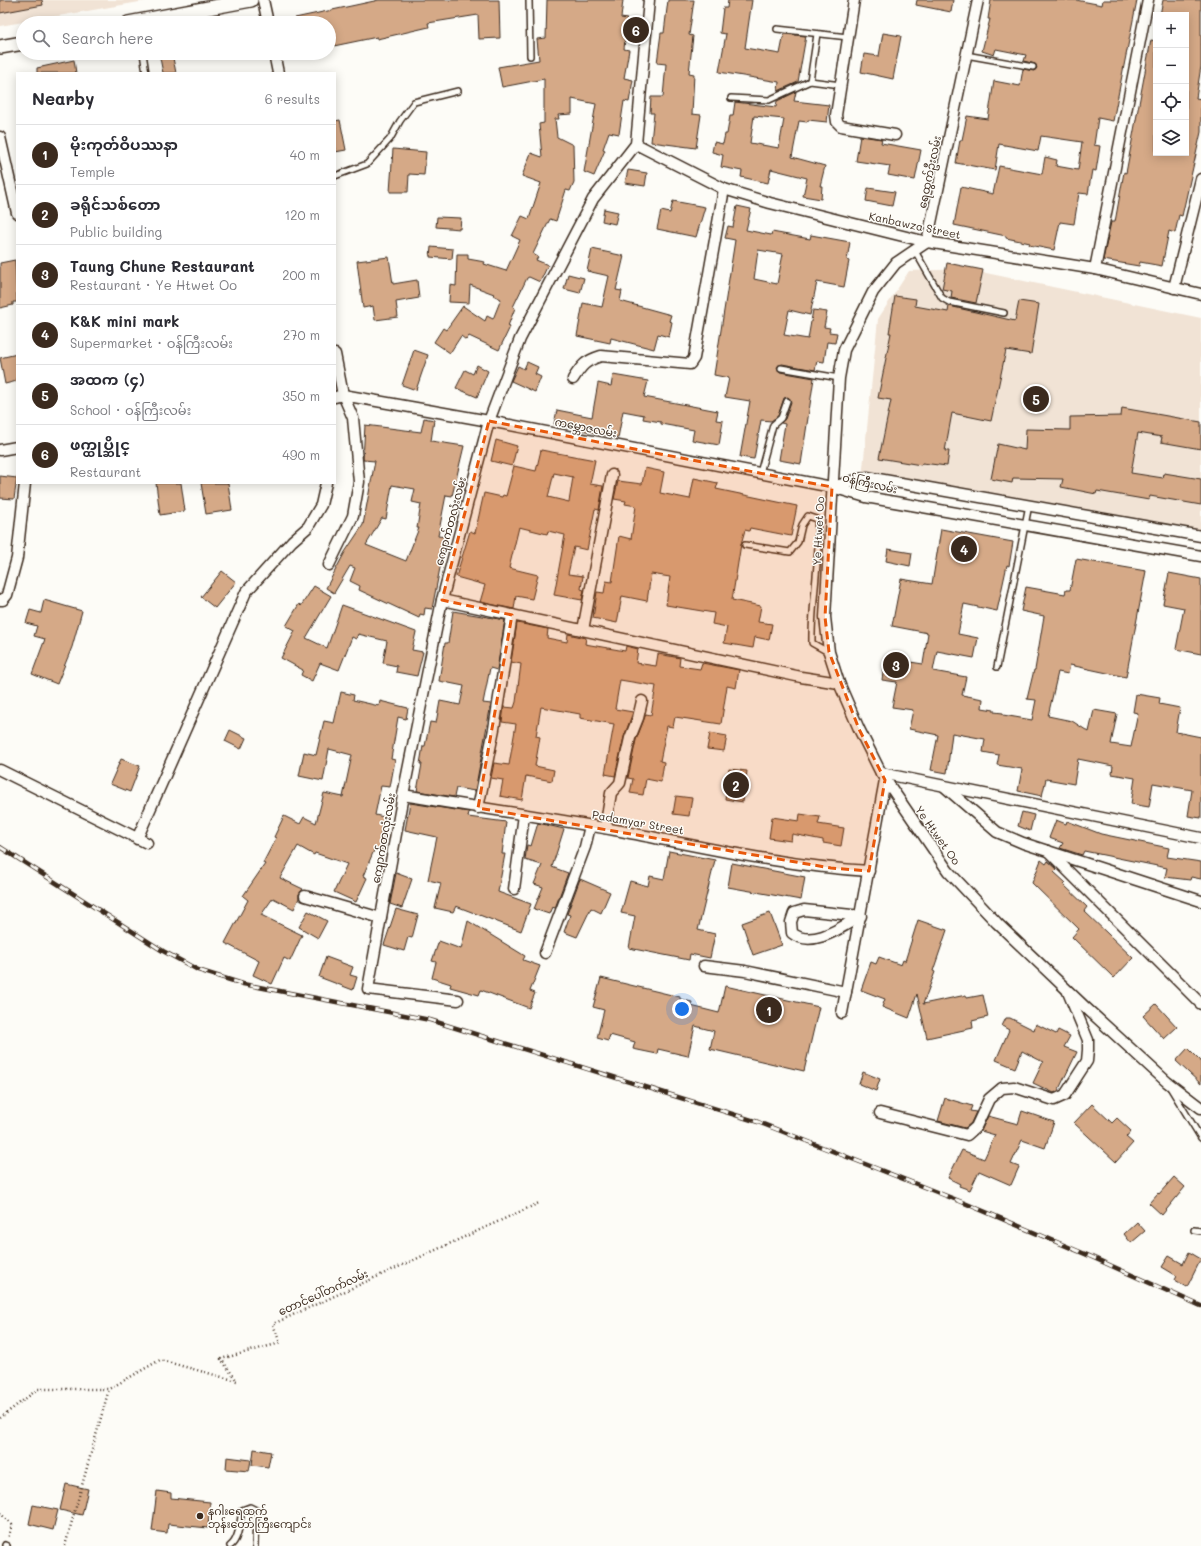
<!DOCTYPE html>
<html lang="en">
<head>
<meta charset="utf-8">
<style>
  :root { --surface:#fff; --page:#f7f7f7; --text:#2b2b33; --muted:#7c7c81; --line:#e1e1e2; --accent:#3b2a1e }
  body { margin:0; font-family:Mali,"Noto Sans Myanmar",sans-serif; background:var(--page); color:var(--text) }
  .controls { position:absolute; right:12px; top:12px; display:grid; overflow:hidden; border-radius:0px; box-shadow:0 2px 10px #0003 }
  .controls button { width:36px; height:36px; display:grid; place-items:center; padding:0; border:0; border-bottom:1px solid var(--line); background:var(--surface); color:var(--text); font:20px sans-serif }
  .you { position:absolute; left:682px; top:1009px; width:14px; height:14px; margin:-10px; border:3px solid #fff; border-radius:50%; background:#1a73e8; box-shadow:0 0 0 6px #1a73e833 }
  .badge { display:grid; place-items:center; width:26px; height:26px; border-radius:50%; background:var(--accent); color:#fff; font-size:13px; font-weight:700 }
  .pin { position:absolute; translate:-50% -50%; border:2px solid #fff; box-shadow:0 1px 4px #0006 }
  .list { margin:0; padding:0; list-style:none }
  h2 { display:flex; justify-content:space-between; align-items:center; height:52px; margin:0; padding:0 16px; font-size:17px }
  h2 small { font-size:13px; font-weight:400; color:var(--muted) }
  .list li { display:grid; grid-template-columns:26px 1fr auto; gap:12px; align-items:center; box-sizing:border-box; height:60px; padding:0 16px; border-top:1px solid var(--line) }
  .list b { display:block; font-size:15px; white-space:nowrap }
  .list p { margin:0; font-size:13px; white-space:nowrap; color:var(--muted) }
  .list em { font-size:13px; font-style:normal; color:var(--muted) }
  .icon { flex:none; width:22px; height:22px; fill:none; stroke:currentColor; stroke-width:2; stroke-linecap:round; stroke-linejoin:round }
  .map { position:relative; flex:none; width:1201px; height:1546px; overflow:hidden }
  .search { position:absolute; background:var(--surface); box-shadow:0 2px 10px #0003; left:16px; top:16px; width:320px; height:44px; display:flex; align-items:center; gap:10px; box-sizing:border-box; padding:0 14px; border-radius:22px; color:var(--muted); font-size:15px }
  .panel { position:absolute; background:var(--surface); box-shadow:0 2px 10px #0003; left:16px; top:72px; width:320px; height:412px; border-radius:0px }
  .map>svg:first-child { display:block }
  .built { fill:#f1e3d5 }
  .building { fill:#d5a987; stroke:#3b2a1e; fill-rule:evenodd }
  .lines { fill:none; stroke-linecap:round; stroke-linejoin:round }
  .service-casing { stroke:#3b2a1e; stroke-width:8 }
  .minor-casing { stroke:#3b2a1e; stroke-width:13 }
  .tertiary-casing { stroke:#3b2a1e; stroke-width:16 }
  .path { stroke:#3b2a1e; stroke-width:2.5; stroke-dasharray:1 3; stroke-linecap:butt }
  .service { stroke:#fdfcf7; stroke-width:5 }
  .minor { stroke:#fdfcf7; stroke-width:10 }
  .tertiary { stroke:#fdfcf7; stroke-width:13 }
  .rail-casing { stroke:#3b2a1e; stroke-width:4.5 }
  .rail { stroke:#fdfcf7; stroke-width:3; stroke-dasharray:9; stroke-linecap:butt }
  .marked { fill:#e8590c; fill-opacity:0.2; stroke:#e8590c; stroke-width:3; stroke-dasharray:8 5; stroke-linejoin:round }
  .poi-dot { fill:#3b2a1e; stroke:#fdfcf7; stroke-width:1.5 }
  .labels { text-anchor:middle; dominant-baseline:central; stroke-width:3; stroke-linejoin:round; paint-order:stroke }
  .street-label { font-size:11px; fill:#3b2a1e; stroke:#fdfcf7 }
  .poi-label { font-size:11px; fill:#3b2a1e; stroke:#fdfcf7; text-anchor:start }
</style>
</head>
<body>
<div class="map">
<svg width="1201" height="1546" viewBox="0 0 1201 1546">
  <rect width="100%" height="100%" fill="#fdfcf7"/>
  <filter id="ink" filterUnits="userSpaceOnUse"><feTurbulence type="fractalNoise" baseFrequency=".025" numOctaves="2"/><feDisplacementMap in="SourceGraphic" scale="8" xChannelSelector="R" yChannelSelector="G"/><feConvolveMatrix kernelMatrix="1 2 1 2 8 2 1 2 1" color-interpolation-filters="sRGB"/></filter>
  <g filter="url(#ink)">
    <g class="built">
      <polygon points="0,0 151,0 0,26"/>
      <polygon points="967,269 1201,318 1201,532 862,478 878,319 909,271"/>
    </g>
    <g class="building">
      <polygon points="0,0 42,0 43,5 0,13"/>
      <polygon points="379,0 499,0 500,38 479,39 478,15 428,23 429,27 377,39 377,37 329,47 329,23 296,23 295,18"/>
      <polygon points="547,0 623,0 621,18 627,19 624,49 629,50 624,78 633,80 629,102 624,101 619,134 609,132 603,149 605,150 594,176 584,172 596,104 572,99 572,114 558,115 559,119 555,119 557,137 573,145 574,182 570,191 566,190 556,221 550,219 533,254 538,257 536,260 548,265 540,282 529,277 527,278 513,307 515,308 508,326 510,327 499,350 469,336 466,340 461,336 450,353 434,342 443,328 446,330 463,306 485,321 487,316 493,319 501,299 493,295 494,294 470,285 469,303 449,302 450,285 456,286 457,254 468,254 468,259 485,262 484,264 506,271 520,240 512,236 522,216 529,219 541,183 522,176 531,153 542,157 539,124 544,123 544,79 502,87 498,67 539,60 537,39 546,38"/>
      <polygon points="668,0 694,0 689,35 693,36 689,73 694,74 692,114 701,115 696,148 651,142 654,113 650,113 651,97 663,97 666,64 657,63 661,33 664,33"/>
      <polygon points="728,0 752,0 745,48 780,54 784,34 806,36 798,82 778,91 779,82 719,72 726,34 720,33 723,8 727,8"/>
      <polygon points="917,0 953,0 951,12 916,5"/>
      <polygon points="991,0 1076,0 1102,5 1103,0 1137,0 1113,121 1098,118 1094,145 1100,146 1096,171 1092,170 1088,194 1079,193 1074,224 1060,222 1054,250 1029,245 1030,243 1006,238 1006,236 954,225 961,187 993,194 999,166 1042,174 1045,157 1057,160 1056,166 1078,170 1082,142 1041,136 1038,151 999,144 995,170 956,163 960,140 962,140 967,116 988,119 994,81 1020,86 1023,69 1034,71 1037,68 1035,64 1024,61 1026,55 996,49 994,55 982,51 990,19 988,19"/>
      <polygon points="1163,0 1201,0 1201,66 1196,98 1201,99 1201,132 1182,216 1179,215 1175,233 1169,231 1162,266 1140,262 1139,266 1103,260 1111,222 1115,222 1124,172 1126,173 1151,40 1156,41 1156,153 1186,153 1186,15 1160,15"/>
      <polygon points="883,33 901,36 893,79 861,72 864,54 879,56"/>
      <polygon points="159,53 172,53 176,73 163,73"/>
      <polygon points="74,60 76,73 37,73 37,68"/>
      <path d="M796,92l-2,9 35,4 -2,17 -19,-2 -1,2 -8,-1 -7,36 33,9 -5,20h2l-1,13 -18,-3 4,-18 -36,-9 -3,14 -27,-6 1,-6 -21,-4 2,-12 -11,-3 2,-10 9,2 2,-10h2l3,-18h3l2,-14 41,5 1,-6zM754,116l30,3 -5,29 -29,-5z"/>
      <polygon points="340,120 346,150 335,152 335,121"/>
      <polygon points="860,136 882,139 881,143 921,150 915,180 888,175 890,166 856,161"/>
      <polygon points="393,149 426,152 424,175 409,174 408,192 390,192"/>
      <polygon points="628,170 647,173 645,186 625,183"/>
      <polygon points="868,188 895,192 892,206 866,201"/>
      <polygon points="673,201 705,207 696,237 657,229 661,211 670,213"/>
      <path d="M737,206l14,3 -5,21 25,5 1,-3 38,7 1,-4 39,7 -3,18 2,1 -5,26 -27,-5 -7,33 -21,-5 -5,25 24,4 5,-29 14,2 -3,15 6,1 -1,4 8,1 -2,10 -8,-1 -3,20 -7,-1 -2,9 -33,-6 -5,3 3,5 34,6 -13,86 -22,-4 6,-36 -4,-1 4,-4 6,-17 -3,-5 -4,1 -6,18 -7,5 -10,-1 -7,39 -14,-2 10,-56 -25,-4 4,-19 -15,-3 21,-135 -10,-2 3,-12 5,1zM758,250l25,4 -6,30 -23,-5z"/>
      <polygon points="604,209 618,212 615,224 602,221"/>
      <polygon points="437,217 461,218 460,229 436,227"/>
      <polygon points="431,247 453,249 452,259 430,257"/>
      <polygon points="592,249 624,256 616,290 622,291 620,301 671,315 669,321 672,322 669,337 658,334 654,349 611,338 610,343 577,336 583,303 602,307 609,276 587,271"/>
      <polygon points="389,257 393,284 417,280 419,298 396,302 398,317 375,320 373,306 363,308 357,261"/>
      <polygon points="15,260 17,302 13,302 13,305 0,308 0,263"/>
      <polygon points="947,263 983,270 976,303 951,298 952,291 942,289"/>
      <polygon points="568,274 584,278 580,293 564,289"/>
      <polygon points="895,296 916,299 915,306 948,312 949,306 1015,321 1019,301 1039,304 1031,354 1006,350 991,421 952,413 945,451 949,451 947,466 922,463 921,465 879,458 891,400 878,398 891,333 889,333"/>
      <polygon points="414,350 428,355 416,390 402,385"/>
      <polygon points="17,354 17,381 5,384 0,358"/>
      <polygon points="527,362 538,367 535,374 541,377 535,392 511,381 518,366 524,369"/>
      <polygon points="477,365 488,371 477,397 456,388 465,370 473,374"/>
      <polygon points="613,375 648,381 644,397 718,411 716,420 723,421 719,445 692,440 694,430 661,424 661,422 643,419 644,415 623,411 618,438 554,424 557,410 592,417 598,383 611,386"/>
      <polygon points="1122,408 1201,422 1201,449 1161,442 1162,437 1138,433 1131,473 1163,478 1164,473 1201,479 1201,505 1150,496 1149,500 1097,491 1096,494 1061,487 1063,479 1013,478 1012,483 991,479 998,444 1025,450 1026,429 1070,430 1070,417 1121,416"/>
      <path d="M424,418l10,2 -3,21 33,5 -12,50 -6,-1 -8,41 8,1 -14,72 -7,-1 -1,7 -4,-1 -1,4 -60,-28 1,-4 -10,-5 5,-13 -5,-2 -16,27 -8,-5 19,-36 18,-27 12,-64 -12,-1 2,-35 56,7zM392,485l23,4 -3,13 9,2 -4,24h2l-13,33 -40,-16 16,-27 4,1z"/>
      <polygon points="496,440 517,446 512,466 491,461"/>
      <path d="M541,450l54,10 -5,24 13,2 -4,24 -4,-1 -8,41 -13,-3 -6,27 15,2 -2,13 3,1 -2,10 -28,-5 11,-60 -17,-4 -1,3 -28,-7 -10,41 29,7 -6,24 -16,-3 -2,13 -34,-7 5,-17 -29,-8 14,-46 5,2 9,-40 18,4 1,-2 3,1 8,-30 22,5zM554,473l19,4 -4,25 -21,-5z"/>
      <polygon points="645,468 664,472 660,493 690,499 694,478 718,483 716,489 797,506 791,536 750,528 749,531 745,530 741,544 732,600 761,606 758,622 772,624 769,640 755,637 753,648 724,643 727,627 712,624 714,613 666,605 670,577 651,574 647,601 622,596 617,623 593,618 597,592 604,593 606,581 612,582 619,536 631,539 636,506 625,504 626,501 614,499 618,481 642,484"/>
      <polygon points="0,476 17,478 14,499 0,498"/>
      <polygon points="156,483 181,483 185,511 160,515"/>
      <polygon points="201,483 228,483 232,510 206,514"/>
      <polygon points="941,529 1013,542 1009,566 1007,565 997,611 964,604 958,634 978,638 974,658 937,651 933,671 966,677 962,695 983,699 982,708 994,710 994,712 1003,713 1003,715 1032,720 1036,700 1027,699 1034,670 1035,670 1044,616 1021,611 1026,587 1065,594 1066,590 1070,590 1076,559 1146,571 1126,677 1070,665 1068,674 1058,672 1048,716 1072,721 1089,732 1094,710 1117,714 1111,744 1131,747 1138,713 1133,712 1136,694 1160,698 1159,704 1180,708 1176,732 1201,737 1201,818 1188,816 1192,790 1153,783 1149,807 1131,804 1135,778 1112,774 1113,766 1078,759 1074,784 1046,779 1042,796 1018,791 1022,769 997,765 999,755 983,752 985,739 952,733 947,773 931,770 938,735 909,729 913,710 892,707 897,682 882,680 885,658 923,664 928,633 892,626 901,579 932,584"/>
      <polygon points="888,549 912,553 910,566 886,561"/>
      <polygon points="222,571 236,582 215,608 201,597"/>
      <polygon points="1169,573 1201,579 1201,654 1176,649 1184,608 1163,604"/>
      <polygon points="314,586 331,596 306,638 327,648 342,605 416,632 412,650 423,652 417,676 396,672 397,666 383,663 387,641 358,634 356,639 352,637 339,670 320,663 312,681 301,675 303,670 281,658 295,631 286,626 299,604 301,606"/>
      <polygon points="44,600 82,611 72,647 57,684 32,674 45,639 34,636 37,626 26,623 30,610 41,613"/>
      <polygon points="453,611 505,620 497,670 490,668 483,703 491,704 475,791 456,788 454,797 417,791 422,764 420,764 423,746 425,746 430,722 436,723 440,701 460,705 464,686 439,681 445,643 448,643"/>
      <polygon points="517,623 548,629 547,638 567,642 568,634 586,638 585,644 625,651 626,646 638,649 636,663 656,666 658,654 680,658 679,666 700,669 702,663 739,670 736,688 727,686 721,724 675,717 673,727 667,726 660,761 664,762 661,782 646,779 643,795 630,793 633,779 628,778 636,740 646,714 651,715 656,686 620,680 615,709 633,712 624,737 615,776 605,774 614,724 580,718 580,714 541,707 536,736 540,737 535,766 554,770 552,781 526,776 522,800 500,796 503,780 491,778 494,763 509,765 516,724 502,722 504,707 514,708 516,702 521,664 511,662"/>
      <polygon points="341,692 354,695 353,700 379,706 380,701 408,708 406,719 398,717 391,759 395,760 390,787 381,786 375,815 384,817 380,837 386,838 384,850 375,848 363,876 367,878 356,902 334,892 347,864 315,853 314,855 298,846 280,878 303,889 299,894 299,898 294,909 273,898 261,915 302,935 290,961 284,958 272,984 253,975 259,961 225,943 248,900 243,896 265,864 263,863 276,838 274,837 284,816 300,824 304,817 316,823 324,793 343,797 352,755 329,749 323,781 299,776 304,752 316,755 324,721 334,723"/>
      <polygon points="230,730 246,738 241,749 225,741"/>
      <polygon points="710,733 727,736 724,751 707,749"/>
      <polygon points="121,759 140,766 130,792 110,784"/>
      <polygon points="729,769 747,771 743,802 725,799"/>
      <polygon points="676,796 692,798 689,816 673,814"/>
      <polygon points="410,803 469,812 468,817 506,822 502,854 505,854 498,892 531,904 521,931 456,906 453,912 435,908 441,883 428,880 437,837 405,830"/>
      <polygon points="1022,812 1034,815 1030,831 1018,826"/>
      <polygon points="800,814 820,817 818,824 844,828 841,846 823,843 823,840 792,834 791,841 769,838 772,817 799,821"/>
      <polygon points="1056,820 1066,824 1067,821 1101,834 1169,848 1167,857 1201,862 1201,879 1191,877 1190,880 1165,877 1167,868 1084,851 1082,855 1060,848 1063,843 1049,838"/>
      <polygon points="538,823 564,829 552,867 568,873 555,908 552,907 549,914 534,909 543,887 534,884 542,865 525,860 527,845 531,846"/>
      <polygon points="669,851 715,860 698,930 715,934 710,958 690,954 689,960 629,948 635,916 621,913 630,881 648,886 650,876 664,879"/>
      <polygon points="1041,860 1046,864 1048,861 1057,869 1054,872 1066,883 1064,885 1087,907 1084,911 1133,958 1114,978 1072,937 1079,929 1032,883"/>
      <polygon points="732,863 805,877 801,900 728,887"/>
      <polygon points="396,873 412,879 402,908 390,904"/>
      <polygon points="580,879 610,892 601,913 591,908 577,937 564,932 570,915 567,914"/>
      <polygon points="396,909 418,915 412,938 408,937 404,951 384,945"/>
      <polygon points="308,911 327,921 318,938 299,927"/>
      <polygon points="770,913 782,945 753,955 742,923"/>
      <polygon points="918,920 947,930 933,971 935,972 923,1004 966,995 967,998 983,995 988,1017 972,1021 973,1028 927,1038 917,994 909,1018 882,1007 885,999 861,990 871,962 876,964 879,957 901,965 903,960 905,961"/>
      <polygon points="468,921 525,956 523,960 540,966 530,991 535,993 529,1008 481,990 479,995 450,987 451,984 432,978 436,962 432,961 439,941 461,949"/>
      <polygon points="326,957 353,967 350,975 357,977 353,990 319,977"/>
      <polygon points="601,978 680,997 680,999 692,1002 691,1006 719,1013 725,986 819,1007 804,1071 710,1049 714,1031 695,1026 688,1056 658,1049 657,1054 633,1049 635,1042 610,1035 608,1041 597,1038 604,1010 593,1007"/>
      <polygon points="1156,1004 1177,1027 1164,1039 1143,1016"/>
      <polygon points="1006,1018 1010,1018 1034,1030 1036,1024 1056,1034 1058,1030 1070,1036 1064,1047 1077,1052 1058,1091 1054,1093 1033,1083 1043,1062 1022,1051 1015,1068 996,1060 1009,1030 1002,1026"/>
      <polygon points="1188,1048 1201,1061 1201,1084 1176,1061"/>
      <polygon points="863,1072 880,1079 876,1091 859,1084"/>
      <polygon points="945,1098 972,1106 970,1111 976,1112 971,1123 965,1128 938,1121"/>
      <polygon points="1092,1104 1112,1123 1117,1118 1131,1131 1126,1137 1133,1143 1116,1162 1074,1123"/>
      <polygon points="1022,1111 1054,1122 1045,1148 1022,1140 1011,1164 1019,1167 1011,1185 979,1171 970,1190 959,1186 960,1184 948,1178 962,1150 984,1159 995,1135 981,1131 988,1116 1018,1124"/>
      <polygon points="1174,1177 1185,1187 1162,1215 1149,1203 1158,1193 1159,1194"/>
      <polygon points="1137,1222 1145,1231 1131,1243 1124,1234"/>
      <polygon points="1189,1252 1201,1259 1187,1287 1175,1280 1177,1276 1162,1267 1169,1256 1183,1264"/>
      <polygon points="254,1449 271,1452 268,1467 252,1465"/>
      <polygon points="227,1457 251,1460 249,1471 226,1469"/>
      <polygon points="66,1484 88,1489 82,1515 60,1510"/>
      <polygon points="157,1491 171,1493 171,1498 210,1502 208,1528 168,1524 167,1533 152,1531"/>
      <polygon points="33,1505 58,1510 53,1530 29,1524"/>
    </g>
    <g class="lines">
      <g class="service-casing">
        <g id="service">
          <polyline points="529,0 530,56"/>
          <polyline points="777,29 848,37"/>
          <polyline points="143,53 146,73"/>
          <polyline points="966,55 1033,67"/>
          <polyline points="810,81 817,34"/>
          <polyline points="731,98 769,100 810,81 841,85"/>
          <polyline points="335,176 367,164 390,139 400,121 414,102 458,91"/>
          <polyline points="915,251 942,298 949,302 1004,313"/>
          <polyline points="781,368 839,378"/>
          <polyline points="760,473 773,425 781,418 787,401"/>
          <path d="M745,545l45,7 8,-10 4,-17 6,-9 9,3c4,41 -6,83 -5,124l16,9"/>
          <polyline points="997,667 1029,505"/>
          <polyline points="1171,1089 1201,1138"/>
          <polyline points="1194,1230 1201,1231"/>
          <polyline points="5,1545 7,1546"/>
          <path d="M230,1546c9,-6 10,-25 12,-36l8,-3 6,3 -1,36"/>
        </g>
      </g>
      <g class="minor-casing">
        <g id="minor">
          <polyline points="263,0 268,23"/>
          <polyline points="854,0 836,115 837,122 841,126 895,135"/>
          <polyline points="978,0 927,242 896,263 873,292 844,350 839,378 825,617 829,652 839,683 859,729 881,773 948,871 997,923 1084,1006 1167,1082 1201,1108"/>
          <polyline points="274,53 278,73"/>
          <polyline points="0,137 17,213"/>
          <polyline points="636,144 724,189 770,203 927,242 1095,269 1201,294"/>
          <polyline points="1095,269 1148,0"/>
          <polyline points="1174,288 1201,179"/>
          <path d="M573,379c9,-14 12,-18 28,-23l89,8 4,-6 30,-169"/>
          <polyline points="335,397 343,395 489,421 832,487 866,497 1201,556"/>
          <polyline points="0,450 17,447"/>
          <polyline points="832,487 867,477 1201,536"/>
          <polyline points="329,565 353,516 359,482 353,418 343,395 335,354"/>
          <polyline points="0,600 3,600 7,595 17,558 25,483"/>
          <polyline points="442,600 801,677 839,683"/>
          <polyline points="583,630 612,475"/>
          <polyline points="0,770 147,843"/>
          <polyline points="881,773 1201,838"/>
          <polyline points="945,787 997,832 1023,843 1201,901"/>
          <path d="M403,795c71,12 142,22 212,35 84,16 169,36 254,41"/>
          <polyline points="478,808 494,729 512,615"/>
          <polyline points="605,828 611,793 620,783 630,738 638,718 642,701"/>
          <polyline points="137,839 246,592 292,541 308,527 321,505 326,483"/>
          <polyline points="1048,851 1201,1004"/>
          <polyline points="514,889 524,815"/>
          <polyline points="305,896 381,918"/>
          <path d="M804,910l57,6c-19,11 -49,33 -69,17l-1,-11 3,-9z"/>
          <polyline points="545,953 585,847 590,826"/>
          <polyline points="704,966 745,971 846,992"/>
          <polyline points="458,1000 368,989 403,795 442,600 489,421 520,339 593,199 636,144 649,0"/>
          <polyline points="842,1013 885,780"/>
          <polyline points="880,1113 967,1135 976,1127 989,1099 1002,1088 1014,1087 1054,1100 1065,1095 1087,1061 1088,1050 1088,1040 1068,992"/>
        </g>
      </g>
      <g class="tertiary-casing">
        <g id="tertiary">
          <polyline points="128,23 251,0"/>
          <polyline points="0,47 23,43"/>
        </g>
      </g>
      <g class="path">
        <polyline points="0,1418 38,1389 109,1389 160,1360 237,1381 221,1359 280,1343 273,1324 539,1203"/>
        <polyline points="0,1513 12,1525 8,1539"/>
        <polyline points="65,1546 109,1389"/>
      </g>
      <use href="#service" class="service"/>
      <use href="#minor" class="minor"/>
      <use href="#tertiary" class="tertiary"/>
      <g class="rail-casing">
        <polyline id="rail" points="0,847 163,951 198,970 243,984 430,1020 758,1122 962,1202 1085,1254 1201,1306"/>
      </g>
      <use href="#rail" class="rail"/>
    </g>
  </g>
  <path class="marked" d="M489,421l343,66 -7,130 4,35 30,77 26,51 -16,91 -38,-3 -353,-60 34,-193 -70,-15z"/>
  <circle class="poi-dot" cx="200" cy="1516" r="4"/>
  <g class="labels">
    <g class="street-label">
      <text transform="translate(929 172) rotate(-78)">ရေထွက်ဦးလမ်း</text>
      <text transform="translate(915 225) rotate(12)">Kanbawza Street</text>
      <text transform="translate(586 427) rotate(11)">ကမ္ဘောဇလမ်း</text>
      <text transform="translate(870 483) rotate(13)">ဝန်ကြီးလမ်း</text>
      <text transform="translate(450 521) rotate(-75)">ကျောက်တလုံးလမ်း</text>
      <text transform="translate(818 531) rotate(-87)">Ye Htwet Oo</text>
      <text transform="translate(638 822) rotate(10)">Padamyar Street</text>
      <text transform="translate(938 835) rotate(55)">Ye Htwet Oo</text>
      <text transform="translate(383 838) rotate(-80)">ကျောက်တလုံးလမ်း</text>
      <text transform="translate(323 1292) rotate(-24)">တောင်ပေါ်တက်လမ်း</text>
    </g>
    <g class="poi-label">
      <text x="208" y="1510">နဂါးရေထွက်<tspan x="208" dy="13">ဘုန်းတော်ကြီးကျောင်း</tspan></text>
    </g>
  </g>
</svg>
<div class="controls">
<button>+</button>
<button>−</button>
<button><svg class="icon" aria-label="locate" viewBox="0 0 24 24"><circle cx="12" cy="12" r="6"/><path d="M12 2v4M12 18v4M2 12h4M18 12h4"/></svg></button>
<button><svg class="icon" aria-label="layers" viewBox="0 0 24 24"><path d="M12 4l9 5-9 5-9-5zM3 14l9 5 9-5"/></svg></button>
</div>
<div class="you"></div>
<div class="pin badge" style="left:769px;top:1010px">1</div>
<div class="pin badge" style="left:736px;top:785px">2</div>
<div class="pin badge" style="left:896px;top:665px">3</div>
<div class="pin badge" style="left:964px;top:549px">4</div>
<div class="pin badge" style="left:1036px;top:399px">5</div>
<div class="pin badge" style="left:636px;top:30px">6</div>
<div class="search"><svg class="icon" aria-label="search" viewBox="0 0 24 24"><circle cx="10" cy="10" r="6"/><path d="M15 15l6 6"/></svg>Search here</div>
<section class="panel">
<h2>Nearby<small>6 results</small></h2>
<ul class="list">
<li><span class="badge">1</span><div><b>မိုးကုတ်ဝိပဿနာ</b><p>Temple</p></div><em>40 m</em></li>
<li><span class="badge">2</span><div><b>ခရိုင်သစ်တော</b><p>Public building</p></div><em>120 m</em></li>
<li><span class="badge">3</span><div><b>Taung Chune Restaurant</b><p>Restaurant · Ye Htwet Oo</p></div><em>200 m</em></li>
<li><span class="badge">4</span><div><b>K&amp;K mini mark</b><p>Supermarket · ဝန်ကြီးလမ်း</p></div><em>270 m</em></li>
<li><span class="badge">5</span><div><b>အထက (၄)</b><p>School · ဝန်ကြီးလမ်း</p></div><em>350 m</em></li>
<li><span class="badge">6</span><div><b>ဖက္ထုပ္ဆိုင္</b><p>Restaurant</p></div><em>490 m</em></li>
</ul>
</section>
</div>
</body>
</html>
